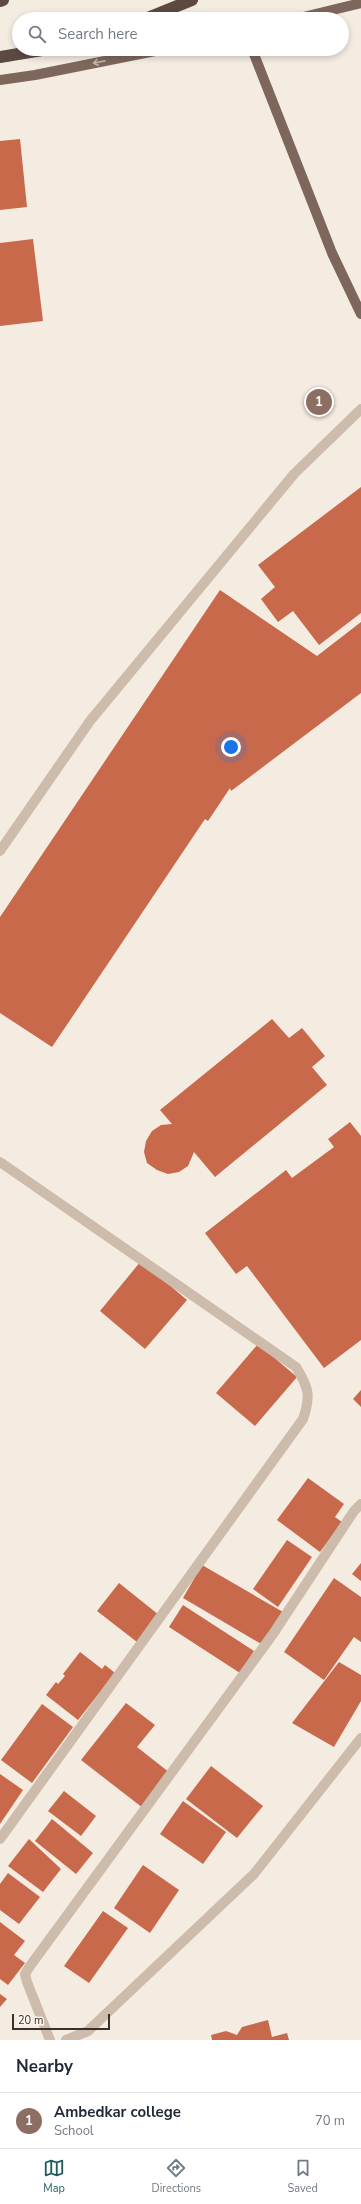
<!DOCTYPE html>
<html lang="en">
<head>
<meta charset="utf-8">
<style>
  :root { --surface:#fff; --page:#f2f2f3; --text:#1f2937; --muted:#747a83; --line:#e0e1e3; --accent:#1f5a5e }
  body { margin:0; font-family:"Nunito Sans",sans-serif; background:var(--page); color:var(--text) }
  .scale { position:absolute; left:12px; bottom:10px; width:98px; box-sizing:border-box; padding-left:4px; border:2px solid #3b302b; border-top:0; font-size:11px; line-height:14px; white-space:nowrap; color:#3b302b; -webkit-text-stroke:3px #fbf5ee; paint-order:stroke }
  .you { position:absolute; left:231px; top:747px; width:14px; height:14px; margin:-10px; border:3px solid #fff; border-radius:50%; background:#1a73e8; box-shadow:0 0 0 6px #1a73e833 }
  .badge { display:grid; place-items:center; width:26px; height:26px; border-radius:50%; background:var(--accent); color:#fff; font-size:13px; font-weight:700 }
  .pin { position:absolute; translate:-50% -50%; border:2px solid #fff; box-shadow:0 1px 4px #0006 }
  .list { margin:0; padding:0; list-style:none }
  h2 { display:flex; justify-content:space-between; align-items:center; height:52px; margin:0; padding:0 16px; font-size:17px }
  h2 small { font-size:13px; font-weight:400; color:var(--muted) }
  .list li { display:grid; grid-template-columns:26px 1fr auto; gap:12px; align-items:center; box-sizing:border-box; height:56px; padding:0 16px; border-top:1px solid var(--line) }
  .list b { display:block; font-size:15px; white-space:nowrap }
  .list p { margin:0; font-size:13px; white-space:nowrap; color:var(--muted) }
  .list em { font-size:13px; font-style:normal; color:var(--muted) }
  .icon { flex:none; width:22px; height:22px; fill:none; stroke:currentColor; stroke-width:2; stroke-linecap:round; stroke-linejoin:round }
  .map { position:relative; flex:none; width:361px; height:2040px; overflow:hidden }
  .search { position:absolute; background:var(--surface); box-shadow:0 2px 6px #0003; left:12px; right:12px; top:12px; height:44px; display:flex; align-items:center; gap:10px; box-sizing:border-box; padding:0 14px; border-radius:22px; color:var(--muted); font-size:15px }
  .sheet { height:108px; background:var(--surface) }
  nav { display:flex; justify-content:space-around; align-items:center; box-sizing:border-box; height:56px; border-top:1px solid var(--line); background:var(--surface); font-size:11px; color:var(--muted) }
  nav a { display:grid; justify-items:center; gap:2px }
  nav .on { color:var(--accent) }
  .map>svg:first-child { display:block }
  .building { fill:#c8694b }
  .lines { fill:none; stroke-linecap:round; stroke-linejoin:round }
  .minor { stroke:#cdbbac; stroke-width:10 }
  .major { stroke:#7d675c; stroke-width:10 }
  .highway { stroke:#5c4a42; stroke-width:12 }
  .oneway { stroke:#c2b5ac }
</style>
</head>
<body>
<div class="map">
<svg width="361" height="2040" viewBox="0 0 361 2040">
  <rect width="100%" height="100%" fill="#f4ebe1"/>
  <g class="building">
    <polygon points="20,139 27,207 0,210 0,141"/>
    <polygon points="33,239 43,321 0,326 0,243"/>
    <polygon points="361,487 361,613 319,645 293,611 278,622 261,599 275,587 258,565"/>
    <polygon points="220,590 317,656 361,622 361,693 231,791 230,788 208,821 205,819 52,1047 0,1013 0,917"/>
    <polygon points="272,1019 289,1038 302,1028 325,1056 312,1067 327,1085 215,1177 194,1152 188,1166 179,1172 168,1174 157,1170 147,1163 144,1152 146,1141 152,1131 161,1125 172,1124 160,1110"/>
    <polygon points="350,1122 361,1136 361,1340 324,1368 247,1266 236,1274 205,1233 286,1170 292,1178 334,1147 328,1139"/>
    <polygon points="141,1261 187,1300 145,1349 100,1311"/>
    <polygon points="258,1344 297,1377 255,1426 216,1393"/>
    <polygon points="361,1390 361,1407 353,1399"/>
    <polygon points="308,1478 344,1504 335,1517 342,1522 320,1552 277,1520"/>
    <polygon points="287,1540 312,1557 278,1607 253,1589"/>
    <polygon points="361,1563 361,1581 352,1574"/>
    <polygon points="202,1565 283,1612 263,1645 183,1598"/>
    <polygon points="334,1578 361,1597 361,1642 354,1637 324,1680 284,1652"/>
    <polygon points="119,1583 159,1615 137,1642 97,1611"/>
    <polygon points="183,1605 254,1651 240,1673 169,1627"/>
    <polygon points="80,1652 102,1669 105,1665 115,1673 78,1720 46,1695 56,1682 58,1684 65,1676 63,1674"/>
    <polygon points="339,1662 361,1675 361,1701 334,1747 292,1723"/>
    <polygon points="126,1703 155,1725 137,1747 170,1773 143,1808 81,1760"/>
    <polygon points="42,1704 73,1727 32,1783 1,1760"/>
    <polygon points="211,1766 263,1806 237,1838 186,1799"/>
    <polygon points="0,1774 23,1790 0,1824"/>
    <polygon points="64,1791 96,1816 81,1836 48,1811"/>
    <polygon points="183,1801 226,1832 203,1864 160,1834"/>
    <polygon points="52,1819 93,1853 76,1874 35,1841"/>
    <polygon points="29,1839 61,1869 43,1892 8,1866"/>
    <polygon points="143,1865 179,1890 150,1933 114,1908"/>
    <polygon points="8,1873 40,1897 19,1924 0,1910 0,1884"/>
    <polygon points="103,1911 128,1928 89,1983 64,1966"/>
    <polygon points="0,1922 25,1941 14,1955 25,1963 8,1985 0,1979"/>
    <polygon points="0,1994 7,1999 0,2007"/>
    <polygon points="268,2020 272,2037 287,2033 289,2040 212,2040 211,2035 226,2031 237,2035 242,2027"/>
  </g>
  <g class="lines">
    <g class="minor">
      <polyline points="0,851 90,721 294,474 361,409"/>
      <path d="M0,1162l296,205c13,21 15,29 7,52l-303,420"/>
      <polyline points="50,2040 27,1982 25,1974 30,1966 273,1634 354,1511 361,1504"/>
      <polyline points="66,2040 88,2031 254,1874 361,1738"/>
    </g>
    <g class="major">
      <polyline points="295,19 361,3"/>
      <polyline points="252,49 332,253 361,314"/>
      <polyline points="0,80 35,75 165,49"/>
    </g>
    <g class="highway">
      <polyline points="0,1 3,0"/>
      <polyline points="145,19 192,0"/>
      <polyline points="0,57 48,49"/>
    </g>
  </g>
  <defs><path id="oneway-shaft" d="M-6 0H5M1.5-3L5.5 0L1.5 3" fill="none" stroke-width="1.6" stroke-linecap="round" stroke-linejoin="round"/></defs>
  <use class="oneway" href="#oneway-shaft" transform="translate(99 62) rotate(169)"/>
</svg>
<div class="scale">20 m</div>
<div class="you"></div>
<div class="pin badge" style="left:319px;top:402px;background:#8d6e63">1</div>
<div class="search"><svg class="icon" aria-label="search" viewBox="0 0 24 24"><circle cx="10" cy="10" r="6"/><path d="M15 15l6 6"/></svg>Search here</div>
</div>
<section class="sheet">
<h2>Nearby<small></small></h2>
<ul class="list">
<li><span class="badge" style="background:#8d6e63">1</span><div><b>Ambedkar college</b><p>School</p></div><em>70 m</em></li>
</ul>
</section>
<nav>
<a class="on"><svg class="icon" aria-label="map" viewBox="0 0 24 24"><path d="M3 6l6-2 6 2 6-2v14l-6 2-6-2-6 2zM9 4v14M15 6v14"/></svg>Map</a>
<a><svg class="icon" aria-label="directions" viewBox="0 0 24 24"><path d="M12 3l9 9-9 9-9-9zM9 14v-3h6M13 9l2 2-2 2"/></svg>Directions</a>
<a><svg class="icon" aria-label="saved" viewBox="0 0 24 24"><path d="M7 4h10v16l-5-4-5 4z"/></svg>Saved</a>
</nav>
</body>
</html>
